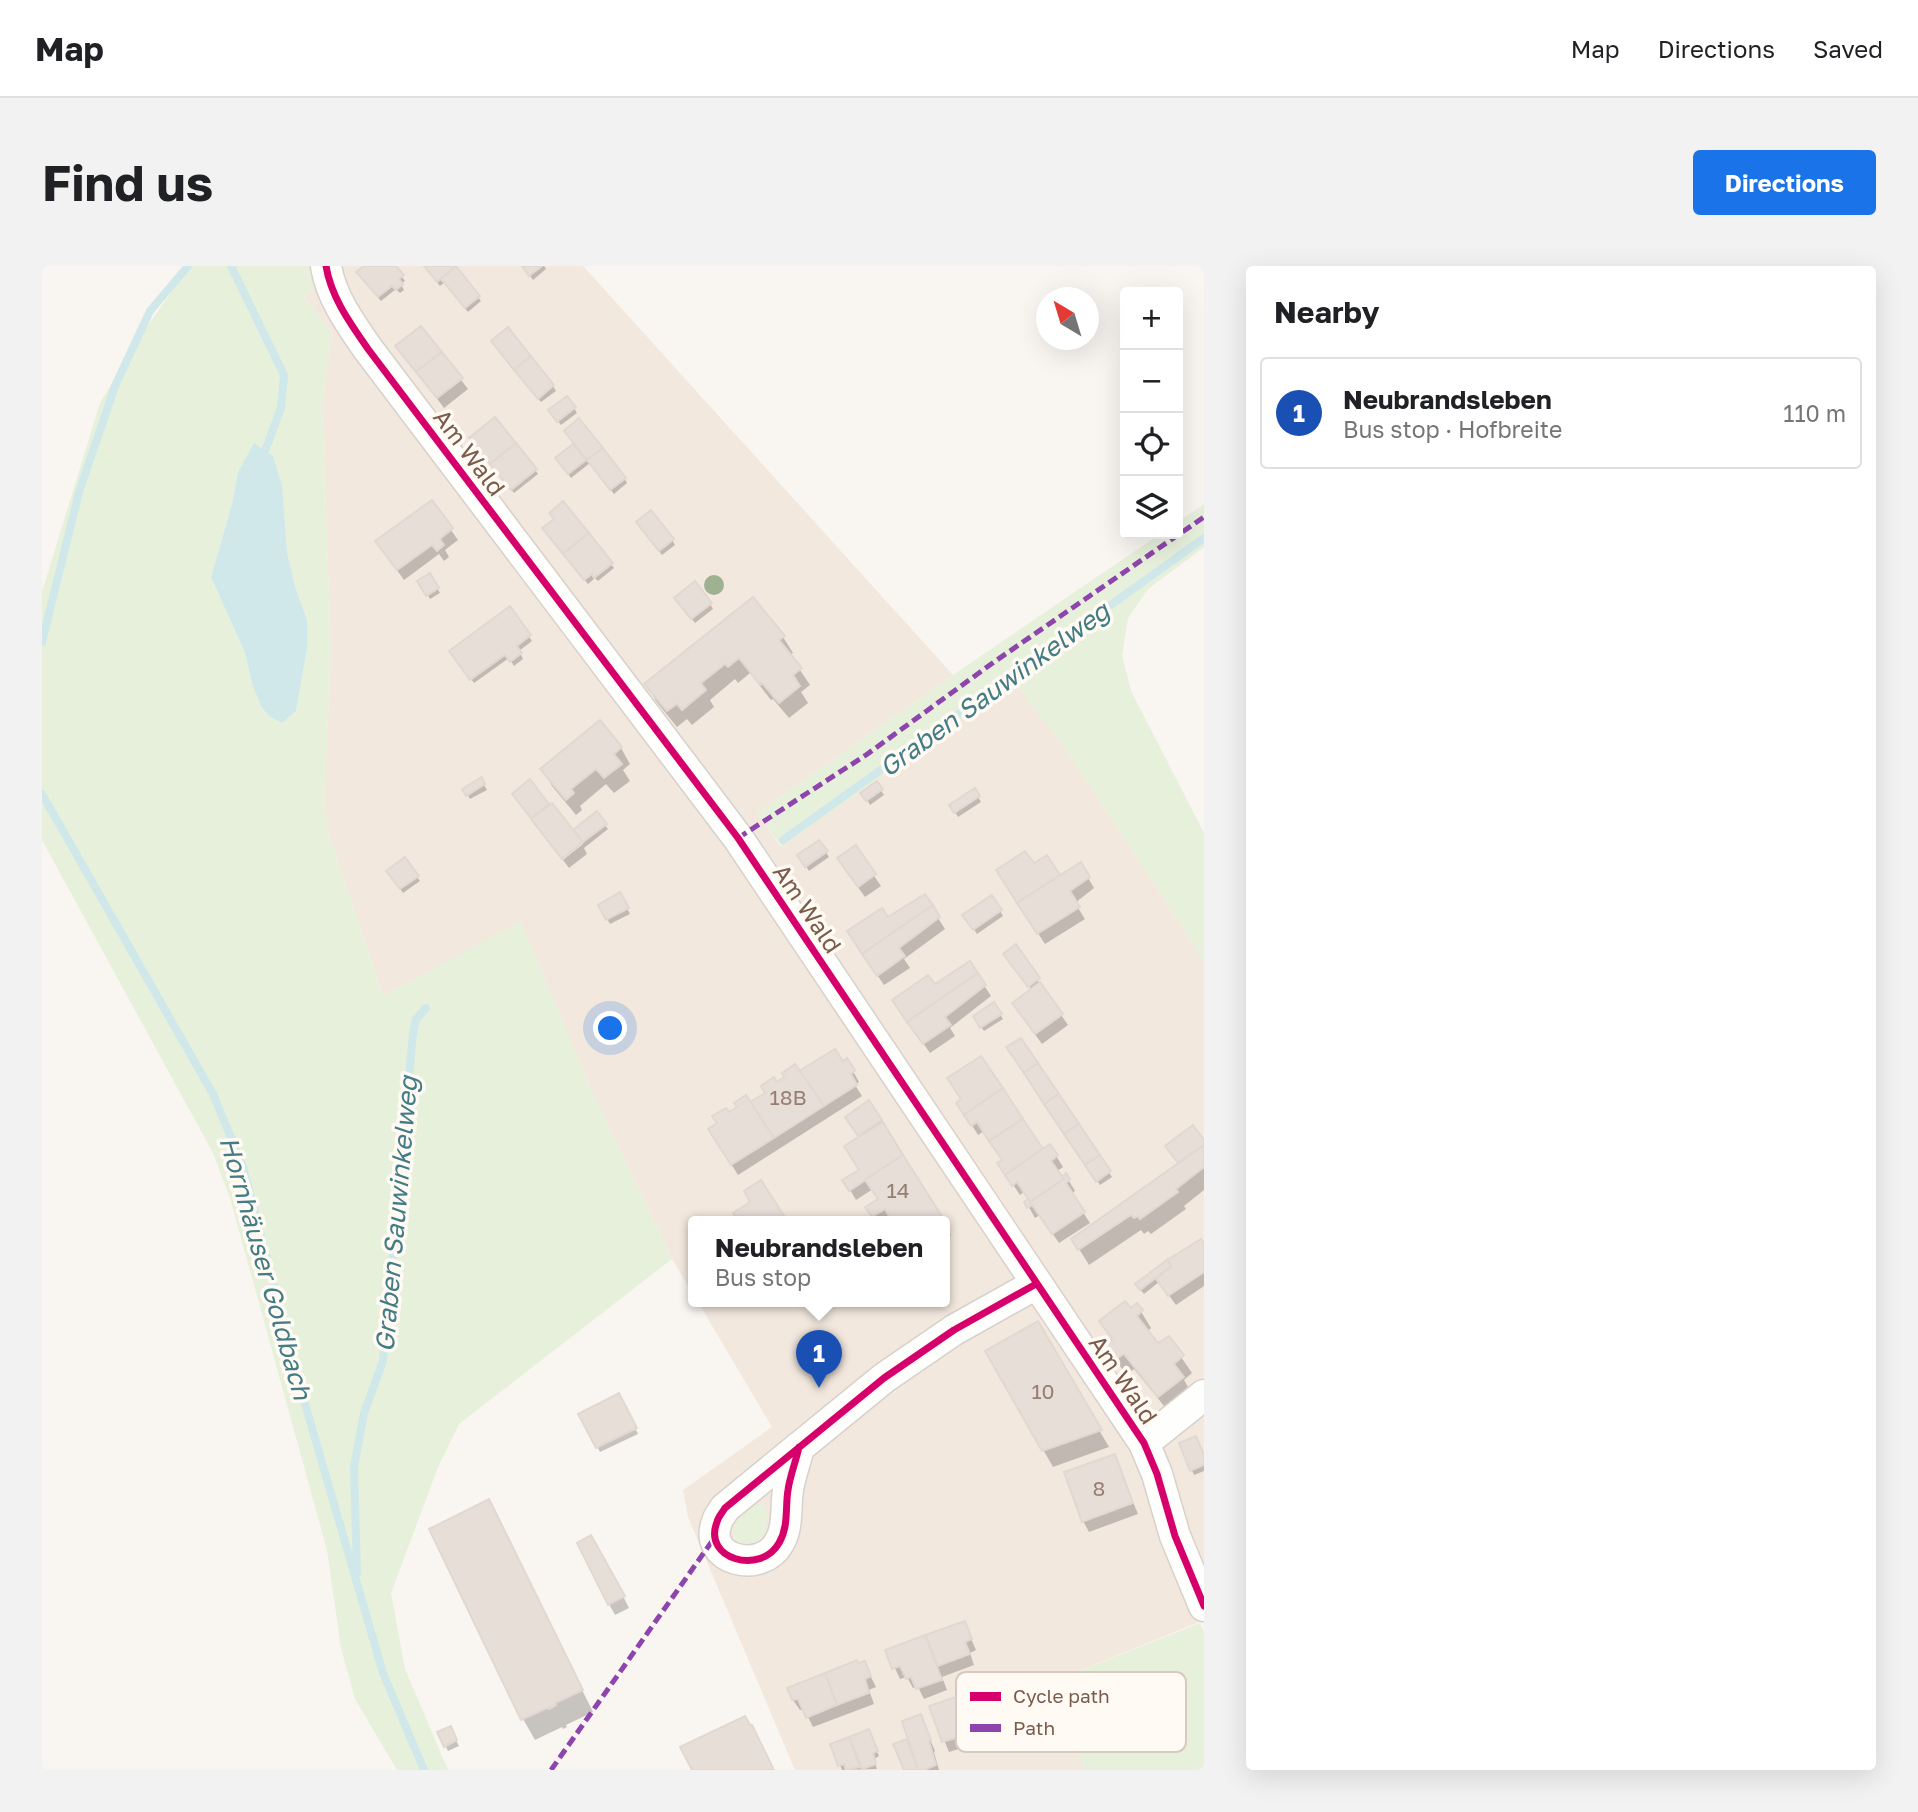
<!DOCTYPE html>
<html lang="en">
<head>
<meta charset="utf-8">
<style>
  :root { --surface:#fff; --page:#f2f2f2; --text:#202124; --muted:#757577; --line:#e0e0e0; --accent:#1a73e8 }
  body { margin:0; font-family:"Golos Text",sans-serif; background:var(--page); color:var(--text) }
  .controls { position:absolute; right:21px; top:21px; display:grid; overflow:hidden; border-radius:7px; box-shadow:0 7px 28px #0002 }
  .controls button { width:63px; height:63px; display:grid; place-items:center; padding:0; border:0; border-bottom:2px solid var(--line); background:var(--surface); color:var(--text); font:35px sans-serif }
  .compass { position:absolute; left:994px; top:21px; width:63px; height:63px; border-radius:50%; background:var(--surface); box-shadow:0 7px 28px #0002; rotate:322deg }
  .you { position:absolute; left:569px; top:763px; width:24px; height:24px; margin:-18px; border:5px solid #fff; border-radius:50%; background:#1a73e8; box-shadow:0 0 0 10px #1a73e833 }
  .badge { display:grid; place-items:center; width:46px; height:46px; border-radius:50%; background:var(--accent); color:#fff; font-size:23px; font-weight:700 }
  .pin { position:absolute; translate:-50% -58px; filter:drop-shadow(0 2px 4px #0008) }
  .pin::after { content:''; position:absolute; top:37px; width:24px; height:21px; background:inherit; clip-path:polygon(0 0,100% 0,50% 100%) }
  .popup { position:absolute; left:646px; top:950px; width:262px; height:91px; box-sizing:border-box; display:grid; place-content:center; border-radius:7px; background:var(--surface); filter:drop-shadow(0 2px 5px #0005); font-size:23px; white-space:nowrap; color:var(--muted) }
  .popup b { font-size:26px; color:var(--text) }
  .popup::after { content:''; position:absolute; left:50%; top:100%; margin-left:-14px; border:14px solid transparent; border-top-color:var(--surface) }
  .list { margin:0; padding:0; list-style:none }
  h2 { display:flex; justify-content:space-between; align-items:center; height:91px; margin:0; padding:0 28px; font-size:30px }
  h2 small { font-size:23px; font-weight:400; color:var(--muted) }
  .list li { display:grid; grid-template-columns:46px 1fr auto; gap:21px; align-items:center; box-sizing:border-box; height:112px; margin:0 14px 14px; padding:0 14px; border:2px solid var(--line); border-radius:7px }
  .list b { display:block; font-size:26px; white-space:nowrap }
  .list p { margin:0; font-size:23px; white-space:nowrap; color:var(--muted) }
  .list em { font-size:23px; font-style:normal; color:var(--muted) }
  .icon { flex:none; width:38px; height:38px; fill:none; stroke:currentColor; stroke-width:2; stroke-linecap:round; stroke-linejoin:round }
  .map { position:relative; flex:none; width:1162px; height:1504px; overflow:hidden; border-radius:7px }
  header { display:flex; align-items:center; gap:42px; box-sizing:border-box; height:98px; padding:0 35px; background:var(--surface); border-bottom:2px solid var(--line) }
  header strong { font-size:33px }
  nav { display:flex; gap:38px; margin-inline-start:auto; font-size:24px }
  .intro { display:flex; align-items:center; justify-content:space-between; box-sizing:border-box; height:168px; padding:0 42px }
  h1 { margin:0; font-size:49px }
  .button { padding:18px 32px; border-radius:7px; background:var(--accent); color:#fff; font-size:24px; font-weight:700 }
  main { display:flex; gap:42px; padding:0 42px }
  aside { flex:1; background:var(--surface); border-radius:7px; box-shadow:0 7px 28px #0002 }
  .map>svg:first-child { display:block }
  .residential { fill:#f2e8de }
  .green { fill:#e7f0db; fill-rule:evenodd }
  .water { fill:#d0e8ea }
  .shadow { fill:#0003 }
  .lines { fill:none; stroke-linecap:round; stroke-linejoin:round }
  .stream { stroke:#d0e8ea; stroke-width:8 }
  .building { fill:#e6ded7; stroke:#e2d8d2; stroke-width:2 }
  .street-casing { stroke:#d7d1cb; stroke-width:33 }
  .street { stroke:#fefefd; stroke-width:30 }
  .quiet { stroke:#8e44ad; stroke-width:5; stroke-dasharray:10 5; stroke-linecap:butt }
  .cycleway-casing { stroke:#fffaf3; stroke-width:11 }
  .cycleway { stroke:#d6006c; stroke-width:7 }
  .tree { fill:#9eb190 }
  .labels { text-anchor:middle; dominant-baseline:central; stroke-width:7; stroke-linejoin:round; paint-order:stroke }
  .number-label { font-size:21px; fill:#977e72 }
  .street-label { font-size:24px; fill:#7a5c4d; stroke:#fffaf3 }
  .water-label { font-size:26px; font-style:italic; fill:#437c86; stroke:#fffaf3 }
  .key { fill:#fffaf3; stroke:#d7cbc1; stroke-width:2 }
  .key-label { font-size:19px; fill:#7a5c4d }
</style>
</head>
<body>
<header>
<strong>Map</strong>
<nav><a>Map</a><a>Directions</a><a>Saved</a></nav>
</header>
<div class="intro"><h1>Find us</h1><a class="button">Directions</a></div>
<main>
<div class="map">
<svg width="1162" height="1504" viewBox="0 0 1162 1504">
  <rect width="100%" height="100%" fill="#f9f5f0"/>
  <polygon class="residential" points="294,0 541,0 911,409 715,547 739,581 972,415 1026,486 1162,695 1162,1354 1010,1416 1043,1504 753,1504 646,1251 641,1224 730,1161 656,1036 903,1036 903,956 651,956 651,1028 630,993 546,817 479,656 341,730 287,570 282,537 289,387 280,137 290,66 262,31"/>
  <g class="green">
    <path d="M148,0h146l-32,31 28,35 -10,71 9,250 -7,150 5,33 54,160 138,-75 67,162 84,176 -213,165 -21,43 -47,126 14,76 43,101h-51l-42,-71 -14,-51 -14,-98 -97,-352 -17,-45 -171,-313v-248l58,-189 36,-61zM213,178l18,12 9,29 5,67 8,34 12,34v29l-11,62 -14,12 -30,-40 -7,-30 -34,-76 21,-73 6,-32z"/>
    <polygon points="1162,238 1162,281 1106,323 1086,352 1080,389 1089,425 1162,567 1162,695 1026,486 972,416 740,581 715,547 911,409 1118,268 1136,268 1136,256"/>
    <path d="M716,1237l8,4c8,55 -48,41 -29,14 5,-8 15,-13 21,-18z"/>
    <polygon points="1158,1357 1162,1366 1162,1504 1043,1504 1010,1416"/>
  </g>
  <polygon class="water" points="212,177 231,190 240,219 245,286 253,320 265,354 265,383 254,445 240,457 227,450 219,440 210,417 203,387 169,311 190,238 196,206"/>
  <g class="shadow">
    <polygon points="324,0 352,0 363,15 359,18 362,24 358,27 354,23 339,35 319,11"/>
    <polygon points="382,0 413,0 439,35 426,46 403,16 398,20"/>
    <polygon points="481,0 502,0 504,3 491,14"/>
    <polygon points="379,62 426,123 402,142 379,111"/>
    <polygon points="454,80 511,120 514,125 499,136"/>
    <polygon points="532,142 535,147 519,159 511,149"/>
    <polygon points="432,177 493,204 496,208 472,227"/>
    <polygon points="533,178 583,213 585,217 572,228 548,197 529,212 515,192"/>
    <polygon points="389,236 416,274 403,284 407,291 402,295 397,288 362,314 335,276"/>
    <polygon points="599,261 630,274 633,279 620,289"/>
    <polygon points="505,267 569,298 572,302 556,315 553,312 546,318"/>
    <polygon points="388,309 398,327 388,333 378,315"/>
    <polygon points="637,337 668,338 671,343 653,357"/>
    <polygon points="468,343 490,375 477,385 481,393 472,400 467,392 432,417 412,390"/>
    <polygon points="741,371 751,387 748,389 768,419 759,426 766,437 747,452 731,433 729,434 708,407 696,417 693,413 668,434 672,441 650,459 645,453 635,461 614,435 605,419"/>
    <polygon points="558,456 579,482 588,498 581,504 588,515 572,527 564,518 538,540 540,544 534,549 510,520 501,503"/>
    <polygon points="439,514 445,524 428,533 423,524"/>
    <polygon points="835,518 842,529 828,539 821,527"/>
    <polygon points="932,524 939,536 916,551 909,539"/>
    <polygon points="475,533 506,539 535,572 563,559 566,563 542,582 545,588 527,602 521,594 541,578 541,574 519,592"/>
    <polygon points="777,576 787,591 767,605 760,594"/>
    <polygon points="813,582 839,620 823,631 803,603"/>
    <polygon points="1004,591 1018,612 1038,598 1052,622 1033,637 1043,653 1003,678 962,615"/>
    <polygon points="349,610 375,611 378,615 361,627"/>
    <polygon points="578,629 588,648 568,658 558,640"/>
    <polygon points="882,630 903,663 862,693 868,702 842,719 813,676"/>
    <polygon points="950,631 961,650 935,668 923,649"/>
    <polygon points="973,681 1026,759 1000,778 978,748 990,724 966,693"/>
    <polygon points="928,698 949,730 908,762 913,770 888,787 859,745"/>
    <polygon points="952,738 961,753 942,765 933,751"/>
    <polygon points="979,774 1070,911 1058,919 967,782"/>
    <polygon points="800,797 811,805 817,816 813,819 820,830 696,909 674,874 686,849 725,827 734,818"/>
    <polygon points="826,837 839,855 901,956 834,956 826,941 837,934 831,923 814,934 803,915 819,905 819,872 805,851"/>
    <polygon points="923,848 1001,885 1008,880 1021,901 1014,906 1019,913 1024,910 1033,925 1029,928 1048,957 1017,977 998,949 993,952 984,936 988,934 982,926 978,929 964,908 962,895 942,865 936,869"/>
    <polygon points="1162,877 1162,924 1142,940 1144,943 1109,968 1106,965 1102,968 1099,964 1047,999 1031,973 1137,899 1125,880"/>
    <polygon points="903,959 909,969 903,973"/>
    <polygon points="1162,980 1162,1020 1134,1039 1117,1016 1102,1028 1098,1023 1095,1018"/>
    <polygon points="1095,1039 1109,1062 1105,1066 1116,1079 1126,1072 1150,1107 1142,1114 1150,1128 1127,1146 1092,1103 1084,1109 1065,1080 1071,1075 1059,1056"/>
    <polygon points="995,1058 1067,1181 1011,1201 945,1085"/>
    <polygon points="577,1130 596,1168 558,1186 538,1149"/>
    <polygon points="1139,1178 1162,1191 1162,1205 1152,1209"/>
    <polygon points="1072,1190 1096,1248 1047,1266 1041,1255"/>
    <polygon points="447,1236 551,1446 524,1459 525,1461 521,1463 520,1461 493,1474 481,1453"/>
    <polygon points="575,1318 587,1342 573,1349 567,1338"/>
    <polygon points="922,1357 934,1384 928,1387 932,1399 900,1411 905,1424 882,1433 876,1421 871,1422 865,1411 858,1413 845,1385"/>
    <polygon points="822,1397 834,1421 827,1424 832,1438 771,1461 762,1443 758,1444 751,1434"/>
    <polygon points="960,1430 968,1449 950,1456 955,1471 907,1486 889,1442"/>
    <polygon points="878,1450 893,1485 892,1486 897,1504 864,1504 864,1475 871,1487"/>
    <polygon points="408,1462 417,1480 406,1485 397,1467"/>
    <polygon points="826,1466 837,1490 832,1493 835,1503 800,1504 790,1479"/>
  </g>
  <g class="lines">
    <g class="stream">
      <polyline points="189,0 242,109 239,142 223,185"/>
      <polyline points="0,376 37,226 73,120 108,45 146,0"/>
      <polyline points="0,528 171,828 201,901 259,1124 341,1407 382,1504"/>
      <polyline points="741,574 1162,272"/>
      <polyline points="315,1307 312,1201 322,1147 341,1095 371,767 374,753 384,742"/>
    </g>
  </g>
  <g class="building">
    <polygon points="322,0 354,0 362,9 357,13 361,18 354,24 350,20 336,31 314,6"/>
    <polygon points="382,0 414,0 395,16"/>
    <polygon points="414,0 438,30 423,42 399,13"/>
    <polygon points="480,0 500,0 487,10"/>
    <polygon points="379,60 400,86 374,106 353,80"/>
    <polygon points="466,61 489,90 472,104 449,75"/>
    <polygon points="400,86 421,112 395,132 374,106"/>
    <polygon points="489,90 512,119 496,133 472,104"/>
    <polygon points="525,130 534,141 515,156 506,144"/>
    <polygon points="453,151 474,177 448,198 427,172"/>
    <polygon points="537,152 561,182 545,194 522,165"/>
    <polygon points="474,177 495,203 469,224 448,198"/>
    <polygon points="531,178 544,194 526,208 513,192"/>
    <polygon points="561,182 584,212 568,224 545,194"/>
    <polygon points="390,234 411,262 398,273 402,279 395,285 390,279 355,304 333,275"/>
    <polygon points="521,235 547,267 521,288 500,262 512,253 507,247"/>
    <polygon points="609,244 632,273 617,285 594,256"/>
    <polygon points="547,267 571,297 552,312 550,308 542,314 521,288"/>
    <polygon points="388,307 397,322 384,330 375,315"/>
    <polygon points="653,315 670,337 649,353 632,332"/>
    <polygon points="711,331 743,370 737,374 760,402 751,409 758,420 737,437 720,417 718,419 697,392 686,401 683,398 659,417 664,424 640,444 635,438 625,445 602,418"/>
    <polygon points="468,340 489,369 475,380 480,387 468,396 463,389 428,414 407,385"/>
    <polygon points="558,454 580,481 572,488 580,498 562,512 554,503 529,523 532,527 524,534 498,503"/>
    <polygon points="440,511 443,518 424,530 420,523"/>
    <polygon points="488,513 507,538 489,552 470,528"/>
    <polygon points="835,515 841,523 824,535 818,527"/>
    <polygon points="933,522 938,530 912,547 907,539"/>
    <polygon points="510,537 541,576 520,593 489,553"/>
    <polygon points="555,545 565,558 541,576 531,564"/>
    <polygon points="777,574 786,585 763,601 755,589"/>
    <polygon points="814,579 834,608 816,621 795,592"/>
    <polygon points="983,585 992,597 1005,589 1018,609 975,637 954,604"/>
    <polygon points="363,591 377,610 358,623 344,605"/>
    <polygon points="1039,596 1048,611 1028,625 1038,641 995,668 975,637"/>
    <polygon points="578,626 587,642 564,654 556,639"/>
    <polygon points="883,628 891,639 820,688 805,665 840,642 846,651"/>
    <polygon points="950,629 960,644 931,664 920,649"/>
    <polygon points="891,639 898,651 857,682 863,690 835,710 820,688"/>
    <polygon points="974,678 998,712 986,721 961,688"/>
    <polygon points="928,695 936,707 865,756 850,734 886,709 893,718"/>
    <polygon points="936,707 944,719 903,751 909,759 881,778 865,756"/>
    <polygon points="998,716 1021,748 993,768 970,737"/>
    <polygon points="952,736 960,748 938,762 931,750"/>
    <polygon points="979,772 996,797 982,807 964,781"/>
    <polygon points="793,783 801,795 805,792 813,804 809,808 815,819 782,840 757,805"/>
    <polygon points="939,790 961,822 922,849 914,837 919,833 905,812"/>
    <polygon points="996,797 1017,828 1002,838 982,807"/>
    <polygon points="753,798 782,840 732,872 708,836 723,827 719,820 732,811 735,816 742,811 740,807"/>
    <polygon points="961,822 981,853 947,875 935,856 929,860 922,849"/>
    <polygon points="1017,828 1037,858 1022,868 1002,838"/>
    <polygon points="704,829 732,872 689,899 666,863 675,857 670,850 684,842 687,846 695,841 692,837"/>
    <polygon points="827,834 840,854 816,870 803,851"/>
    <polygon points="981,853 1001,883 963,909 955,897 960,894 947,875"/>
    <polygon points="841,856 861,889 807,925 800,914 817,904 802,880"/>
    <polygon points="1037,858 1058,889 1043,899 1022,868"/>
    <polygon points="1151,859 1162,874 1162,879 1136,897 1123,880"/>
    <polygon points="1008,878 1016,889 1009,895 1022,913 988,936 991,939 985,942 982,936 986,933 975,916 970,920 963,909"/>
    <polygon points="1162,879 1162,901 1134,923 1136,926 1098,953 1096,950 1092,952 1089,949 1036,984 1029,973"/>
    <polygon points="861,889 901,952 895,956 850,956 843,943 830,951 823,941 836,933 823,914"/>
    <polygon points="1058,889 1069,905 1054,916 1043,899"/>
    <polygon points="1024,907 1028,913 1024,917 1043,946 1010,968 988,936 1022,913 1020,911"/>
    <polygon points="719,914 746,956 697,956 691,947 708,936 702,925"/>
    <polygon points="1159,973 1162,977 1162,1006 1126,1030 1114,1013 1129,1000 1125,994"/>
    <polygon points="1125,994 1129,1000 1098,1024 1093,1018"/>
    <polygon points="1083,1035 1089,1042 1095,1037 1101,1044 1095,1050 1116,1077 1127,1070 1142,1089 1132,1098 1142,1111 1116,1131 1082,1088 1074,1093 1063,1080 1070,1073 1057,1055"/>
    <polygon points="996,1055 1060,1164 1000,1185 943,1085"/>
    <polygon points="577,1127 595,1162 554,1182 536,1148"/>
    <polygon points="1154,1170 1162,1189 1162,1199 1148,1205 1137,1177"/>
    <polygon points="1073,1188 1091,1237 1040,1256 1022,1206"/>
    <polygon points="447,1233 541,1424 513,1437 514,1439 507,1443 507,1441 479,1454 387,1263"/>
    <polygon points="549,1269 583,1330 566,1339 535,1277"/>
    <polygon points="923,1355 930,1373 923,1376 928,1388 896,1400 883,1369"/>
    <polygon points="883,1369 900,1414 874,1423 869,1411 864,1413 858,1400 850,1403 843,1384"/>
    <polygon points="815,1394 816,1397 823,1395 829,1410 823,1413 827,1427 795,1439 783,1407"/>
    <polygon points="783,1407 795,1439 764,1452 756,1433 750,1434 745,1422"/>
    <polygon points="955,1417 964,1438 945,1445 951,1461 900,1476 887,1440"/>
    <polygon points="879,1448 889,1474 887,1475 894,1499 882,1504 876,1504 860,1455"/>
    <polygon points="703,1450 708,1459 710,1459 732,1504 650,1504 638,1481"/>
    <polygon points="409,1460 415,1474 402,1481 395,1466"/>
    <polygon points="827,1463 836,1485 831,1487 834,1498 820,1503 807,1471"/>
    <polygon points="807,1471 818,1501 804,1504 802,1498 796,1500 788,1478"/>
    <polygon points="865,1473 876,1504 862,1504 851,1478"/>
  </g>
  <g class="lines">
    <g class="street-casing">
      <g id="street">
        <path d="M284,0c5,31 24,57 42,83l370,489 406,605 13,31 18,62 29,70"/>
        <polyline points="1102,1177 1162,1129"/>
        <path d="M757,1181c-3,14 -9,29 -11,43 -3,18 1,36 -9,53 -18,32 -77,17 -62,-21 1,-5 5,-9 8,-14l159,-130 70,-48 82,-46"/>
      </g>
    </g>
    <use href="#street" class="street"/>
    <g class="quiet">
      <polyline points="696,572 824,489 952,396 1162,251"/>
      <polyline points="509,1504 673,1271"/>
    </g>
    <g class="cycleway-casing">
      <g id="cycleway">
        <path d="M284,0c5,31 24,57 42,83l370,489 406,605 13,31 18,62 29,70"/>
        <path d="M757,1181c-3,14 -9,29 -11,43 -3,18 1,36 -9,53 -18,32 -77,17 -62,-21 1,-5 5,-9 8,-14l159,-130 70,-48 82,-46"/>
      </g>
    </g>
    <use href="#cycleway" class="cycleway"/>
  </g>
  <circle class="tree" cx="672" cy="319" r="10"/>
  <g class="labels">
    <g class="number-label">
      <text x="746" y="831">18B</text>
      <text x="856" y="924">14</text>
      <text x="1001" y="1125">10</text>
      <text x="1057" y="1222">8</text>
    </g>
    <g class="street-label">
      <text transform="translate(428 186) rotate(53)">Am Wald</text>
      <text transform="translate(766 642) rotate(56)">Am Wald</text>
      <text transform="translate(1082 1113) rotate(56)">Am Wald</text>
    </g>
    <g class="water-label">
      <text transform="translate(952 423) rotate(-36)">Graben Sauwinkelweg</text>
      <text transform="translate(354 948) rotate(-85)">Graben Sauwinkelweg</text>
      <text transform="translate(224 1002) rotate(74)">Hornhäuser Goldbach</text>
    </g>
  </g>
  <rect x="914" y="1406" width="230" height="80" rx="10" class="key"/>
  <rect x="928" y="1426" width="31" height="9" fill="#d6006c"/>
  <rect x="928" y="1458" width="31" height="8" fill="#8e44ad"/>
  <g class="key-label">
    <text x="971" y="1437">Cycle path</text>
    <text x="971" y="1469">Path</text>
  </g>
</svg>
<div class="controls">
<button>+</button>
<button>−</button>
<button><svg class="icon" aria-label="locate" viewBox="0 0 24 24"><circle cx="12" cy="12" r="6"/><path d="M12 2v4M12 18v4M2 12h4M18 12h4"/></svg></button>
<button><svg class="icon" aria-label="layers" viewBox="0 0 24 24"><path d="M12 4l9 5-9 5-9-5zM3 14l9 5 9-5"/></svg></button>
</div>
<svg class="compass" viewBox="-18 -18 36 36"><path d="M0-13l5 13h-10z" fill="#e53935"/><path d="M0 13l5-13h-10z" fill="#757577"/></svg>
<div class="you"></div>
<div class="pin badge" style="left:777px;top:1122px;background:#1a4fb4">1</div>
<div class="popup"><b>Neubrandsleben</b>Bus stop</div>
</div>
<aside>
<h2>Nearby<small></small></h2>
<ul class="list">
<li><span class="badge" style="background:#1a4fb4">1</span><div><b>Neubrandsleben</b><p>Bus stop · Hofbreite</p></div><em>110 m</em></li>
</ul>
</aside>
</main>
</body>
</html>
